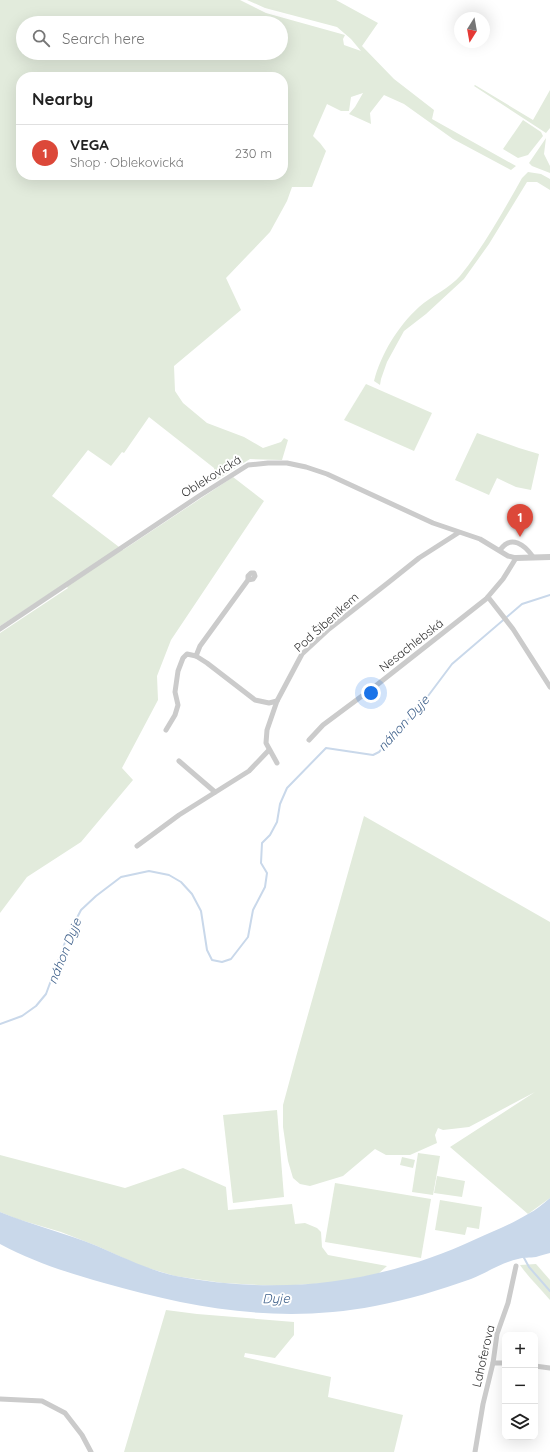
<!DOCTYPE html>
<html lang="en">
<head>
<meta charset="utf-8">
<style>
  :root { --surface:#fff; --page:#f2f2f2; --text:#222; --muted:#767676; --line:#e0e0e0; --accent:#dc4839 }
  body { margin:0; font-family:Quicksand,sans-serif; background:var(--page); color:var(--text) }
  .controls { position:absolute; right:12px; bottom:12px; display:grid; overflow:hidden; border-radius:8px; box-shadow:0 4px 16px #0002 }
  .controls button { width:36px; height:36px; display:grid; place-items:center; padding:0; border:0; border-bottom:1px solid var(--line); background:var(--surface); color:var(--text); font:20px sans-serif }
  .compass { position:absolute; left:454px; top:12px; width:36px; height:36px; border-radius:50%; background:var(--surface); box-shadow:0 4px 16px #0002; rotate:191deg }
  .you { position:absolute; left:371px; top:693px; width:14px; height:14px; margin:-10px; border:3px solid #fff; border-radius:50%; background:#1a73e8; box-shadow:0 0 0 6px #1a73e833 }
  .badge { display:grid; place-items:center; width:26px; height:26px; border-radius:50%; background:var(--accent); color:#fff; font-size:13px; font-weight:700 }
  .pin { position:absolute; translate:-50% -33px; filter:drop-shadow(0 1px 2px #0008) }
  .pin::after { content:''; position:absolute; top:21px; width:14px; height:12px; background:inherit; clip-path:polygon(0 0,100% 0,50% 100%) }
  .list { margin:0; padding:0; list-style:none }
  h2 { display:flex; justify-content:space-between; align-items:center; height:52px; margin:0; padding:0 16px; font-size:17px }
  h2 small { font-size:13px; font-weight:400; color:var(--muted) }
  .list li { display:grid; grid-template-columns:26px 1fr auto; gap:12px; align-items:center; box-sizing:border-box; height:56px; padding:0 16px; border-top:1px solid var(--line) }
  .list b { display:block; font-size:15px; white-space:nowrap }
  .list p { margin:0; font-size:13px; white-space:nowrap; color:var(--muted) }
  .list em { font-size:13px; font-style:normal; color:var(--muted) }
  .icon { flex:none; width:22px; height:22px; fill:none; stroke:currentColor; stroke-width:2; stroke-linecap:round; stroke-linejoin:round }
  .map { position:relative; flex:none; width:550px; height:1452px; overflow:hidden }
  .search { position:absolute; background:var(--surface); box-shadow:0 4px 16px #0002; left:16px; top:16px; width:272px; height:44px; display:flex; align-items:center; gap:10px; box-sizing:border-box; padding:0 14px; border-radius:22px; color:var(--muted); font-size:15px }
  .panel { position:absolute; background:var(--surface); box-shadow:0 4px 16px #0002; left:16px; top:72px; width:272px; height:108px; border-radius:16px }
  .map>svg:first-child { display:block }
  .green { fill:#e2ebdc; fill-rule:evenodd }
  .water { fill:#c9d8ea }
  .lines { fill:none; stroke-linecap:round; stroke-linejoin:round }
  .stream { stroke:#c9d8ea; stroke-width:2 }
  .minor { stroke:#cbcbcb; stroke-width:5 }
  .tertiary { stroke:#cbcbcb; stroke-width:6 }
  .labels { text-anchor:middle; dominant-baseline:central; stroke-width:4; stroke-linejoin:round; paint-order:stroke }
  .street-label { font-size:12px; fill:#2e2e2e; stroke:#fff }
  .water-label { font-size:13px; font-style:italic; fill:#40628c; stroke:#fff }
</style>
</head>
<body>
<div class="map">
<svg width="550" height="1452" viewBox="0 0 550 1452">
  <rect width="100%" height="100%" fill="#fff"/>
  <g class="green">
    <path d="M0,0h240l26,13 79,22 -2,4 1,6 17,6 -10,-12 -14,-12 -72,-19 -18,-8h89l42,23 -16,23 32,33 40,31 -2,9 84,47 -5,4 -58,-31 -49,-35 -20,-9 -14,18 1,11 -22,-10 6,-7 8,-14 -12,4 -2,14h-8l-14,-7 -14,32 7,7 6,8 -14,36h-20l-5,14 -17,31 -44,46 15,32 -67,56 1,25 8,12 24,20 37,14 19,11 18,-6 3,-4 4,2 -6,20 -32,-1 -35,22 -1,-13 -65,-51 -25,36 -2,-1 -11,14 -23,-16 -36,46 71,54 110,-73 31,24 -93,139 -14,36 1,24 -36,68 11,12 -52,62 -54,35 -27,36v-280l68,-45 -4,-4 -64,42zM23,23h258v30h-258zM21,77h262v98h-262z"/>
    <polygon points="475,85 533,120 550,90 550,128 546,133 474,86"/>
    <polygon points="523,120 541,132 543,136 528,155 518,158 503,149"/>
    <polygon points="546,138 544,154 550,166 550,173 532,166 529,163"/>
    <path d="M528,172l13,2 9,5v11l-13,-8h-10l-38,62 -25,35 -38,35 -22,17 -17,31 -6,17 -1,6 -6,-4c7,-27 24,-55 45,-74 12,-11 31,-19 41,-31 24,-30 43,-64 62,-98z"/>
    <polygon points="366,384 432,413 414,451 344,420"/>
    <polygon points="477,433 519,448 539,454 531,490 516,487 497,478 489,495 455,480"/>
    <polygon points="364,816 550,922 550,1198 528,1214 450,1147 535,1092 469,1127 443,1130 438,1128 435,1135 437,1143 410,1155 386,1155 375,1149 343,1176 310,1186 300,1184 293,1178 288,1161 283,1127 283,1105 296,1057"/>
    <polygon points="277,1110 284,1197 233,1203 223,1115"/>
    <polygon points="418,1153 440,1156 433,1195 412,1192"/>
    <polygon points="0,1155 125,1188 183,1168 226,1187 228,1210 292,1204 295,1224 305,1223 317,1228 321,1232 322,1247 328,1255 387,1266 378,1274 331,1283 277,1286 223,1283 175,1276 141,1266 97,1246 61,1232 17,1219 0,1212"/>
    <polygon points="402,1157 415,1160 413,1168 400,1165"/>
    <polygon points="437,1176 465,1181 462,1197 434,1193"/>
    <polygon points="335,1183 431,1199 421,1258 325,1242"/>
    <polygon points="440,1200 482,1207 479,1229 467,1227 465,1235 435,1230"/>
    <path d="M536,1264l14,16v20c-10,-12 -21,-22 -30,-35z"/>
    <polygon points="166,1310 197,1314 294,1322 294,1335 275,1358 245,1353 244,1357 331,1377 328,1397 403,1415 394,1452 124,1452"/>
  </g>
  <path class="water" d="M550,1198v55c-5,1 -10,3 -14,4 -6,1 -13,0 -18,2 -17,4 -32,14 -47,20 -31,11 -64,21 -96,27 -94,18 -180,3 -271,-23 -35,-10 -71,-21 -104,-39v-32c32,13 65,21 97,34 26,11 51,24 79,30 105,20 203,8 300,-37 17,-8 36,-15 52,-25 8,-4 15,-10 22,-16z"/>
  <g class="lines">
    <g class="stream">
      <polyline points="0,1024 22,1016 36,1006 46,994 67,937 81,910 96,896 121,877 149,871 169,875 181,882 192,894 201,911 207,950 212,960 222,962 231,959 248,937 253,910 265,887 267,873 261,863 262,843 270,835 277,822 280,804 287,788 326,748 373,755 379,752 422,704 452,664 522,604 550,595"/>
      <polyline points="523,1256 529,1267 550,1291"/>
    </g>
    <g class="minor">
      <path d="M500,550c11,-16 25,-5 33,7"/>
      <polyline points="248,580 248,576 251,573 254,573 255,576 253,579 248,580 200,646 196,656 207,663 255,700 269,703 277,701"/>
      <polyline points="488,597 513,629 550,687"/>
      <polyline points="0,629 199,496 248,465 268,463 287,463 306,467 327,474 433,523 480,539 508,556 516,558 503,579 486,599 378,684 323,725 309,740"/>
      <polyline points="166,730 175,715 178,705 175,692 178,671 183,658 187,654 196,656"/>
      <polyline points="179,761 215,792"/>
      <polyline points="277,763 266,743 267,730 277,701 302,654 329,629 389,582 419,558 458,533"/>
      <polyline points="137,846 179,815 249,771 269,750"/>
      <polyline points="493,1363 505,1363"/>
      <polyline points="535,1366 550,1368"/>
      <polyline points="0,1399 42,1401 65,1413 82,1435 91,1452"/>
      <polyline points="475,1452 483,1404 493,1363 497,1334 508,1303 516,1266"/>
    </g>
    <polyline class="tertiary" points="516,558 550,557"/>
  </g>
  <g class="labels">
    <g class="street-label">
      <text transform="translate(211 476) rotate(-32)">Oblekovická</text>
      <text transform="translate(326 622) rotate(-42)">Pod Šibeníkem</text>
      <text transform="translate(411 645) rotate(-38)">Nesachlebská</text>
      <text transform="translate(483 1356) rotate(-77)">Lahoferova</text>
    </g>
    <g class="water-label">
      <text transform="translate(403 723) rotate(-48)">náhon Dyje</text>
      <text transform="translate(64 951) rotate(-68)">náhon Dyje</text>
      <text transform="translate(276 1298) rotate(-1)">Dyje</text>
    </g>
  </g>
</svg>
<div class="controls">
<button>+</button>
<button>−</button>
<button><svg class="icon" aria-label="layers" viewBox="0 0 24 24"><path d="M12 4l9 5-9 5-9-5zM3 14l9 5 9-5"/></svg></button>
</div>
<svg class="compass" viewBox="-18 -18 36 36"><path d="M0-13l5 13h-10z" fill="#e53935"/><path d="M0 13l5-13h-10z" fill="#767676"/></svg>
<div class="you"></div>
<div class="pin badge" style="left:520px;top:537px">1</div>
<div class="search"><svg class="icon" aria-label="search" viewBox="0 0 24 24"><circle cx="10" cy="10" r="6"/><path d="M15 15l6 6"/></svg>Search here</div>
<section class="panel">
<h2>Nearby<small></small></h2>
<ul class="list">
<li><span class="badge">1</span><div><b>VEGA</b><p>Shop · Oblekovická</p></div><em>230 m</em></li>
</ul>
</section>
</div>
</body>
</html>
